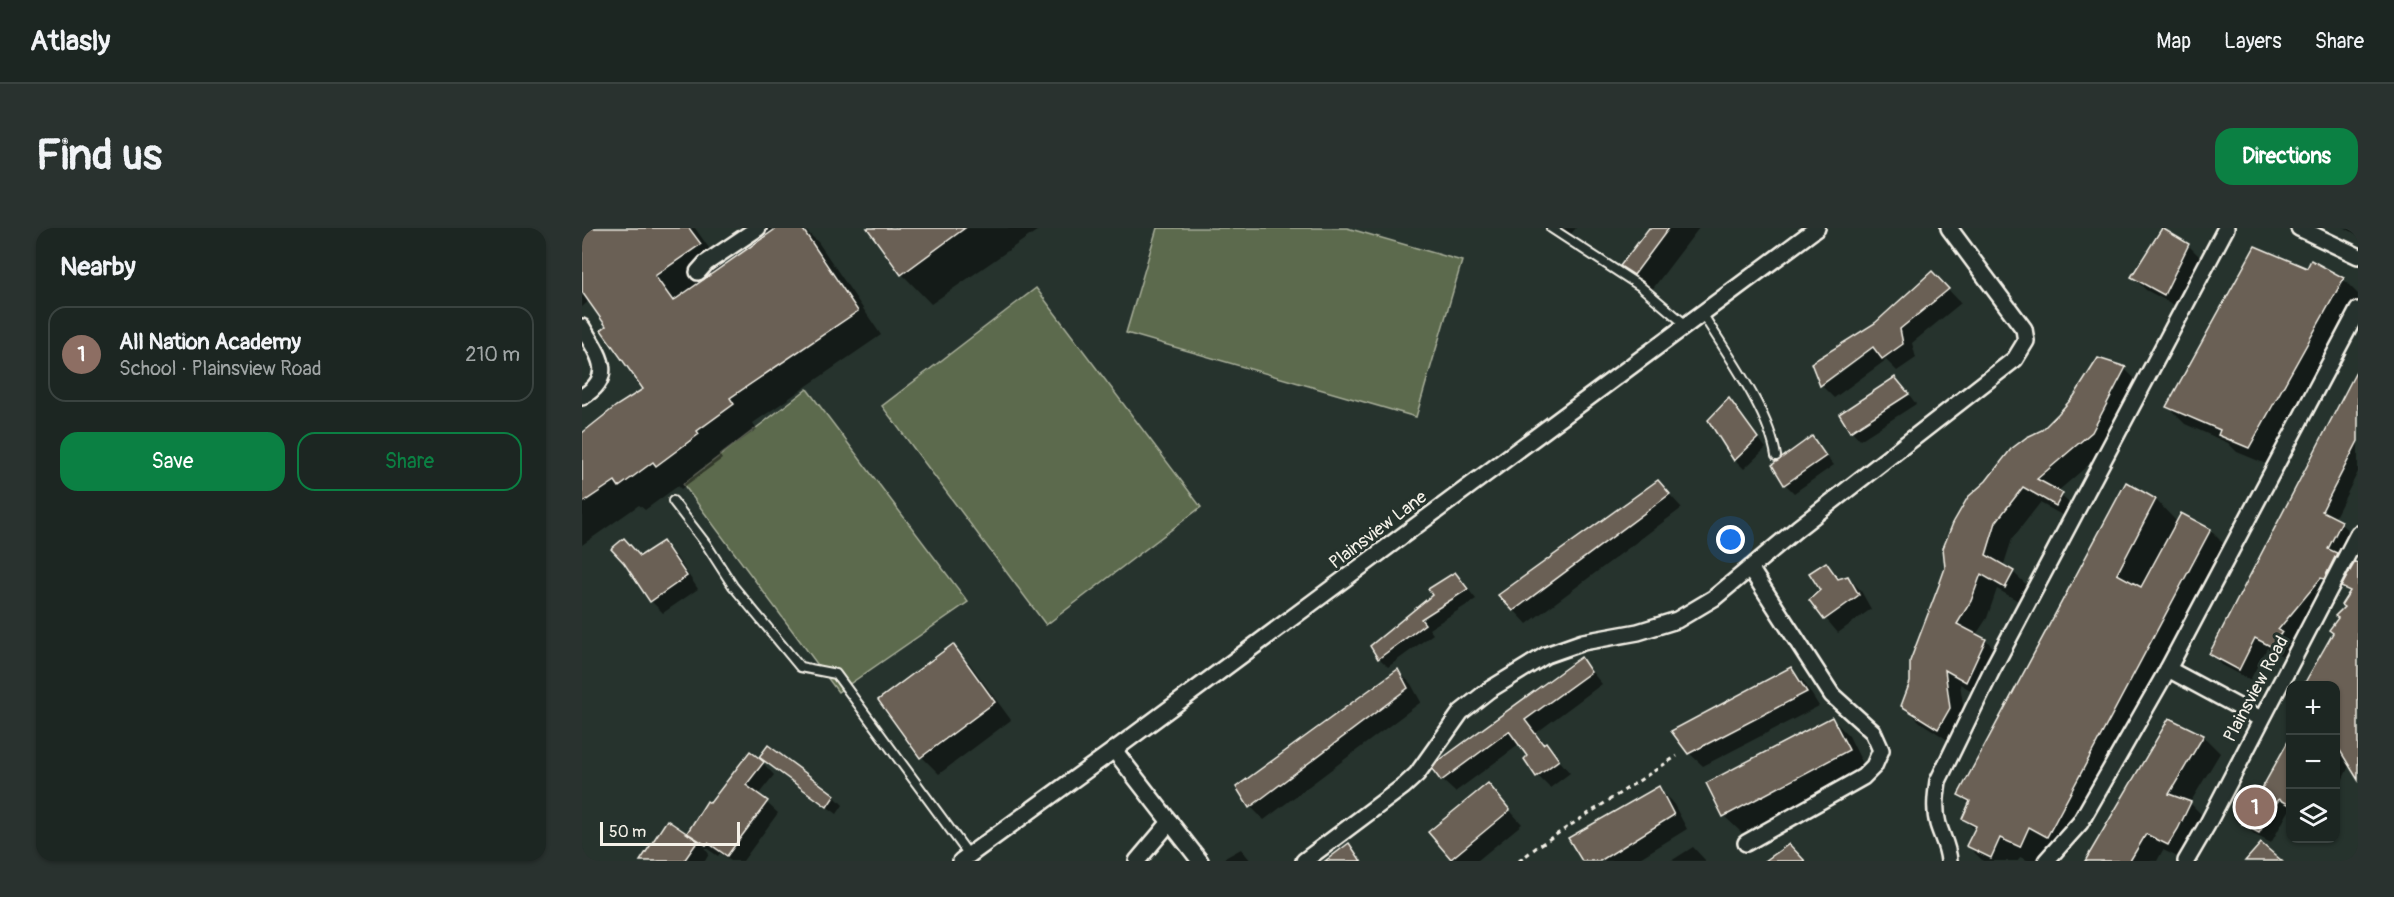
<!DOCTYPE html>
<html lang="en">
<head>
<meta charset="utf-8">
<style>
  :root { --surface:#1c2622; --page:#29322f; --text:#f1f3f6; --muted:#a0a5a5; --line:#3a4340; --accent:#0b8043 }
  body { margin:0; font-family:Pangolin,sans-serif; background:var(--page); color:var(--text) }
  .controls { position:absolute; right:18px; bottom:18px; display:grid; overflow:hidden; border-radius:12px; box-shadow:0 2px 4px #0004 }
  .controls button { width:54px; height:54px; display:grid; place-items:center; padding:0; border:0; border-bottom:2px solid var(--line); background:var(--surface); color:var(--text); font:30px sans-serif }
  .scale { position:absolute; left:18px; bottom:15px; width:140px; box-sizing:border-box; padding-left:6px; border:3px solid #f4f1e8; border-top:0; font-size:16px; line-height:21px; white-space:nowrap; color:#f4f1e8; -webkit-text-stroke:4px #26332d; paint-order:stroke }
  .you { position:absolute; left:1149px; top:312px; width:21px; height:21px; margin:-15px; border:4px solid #fff; border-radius:50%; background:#1a73e8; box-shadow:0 0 0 9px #1a73e833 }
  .badge { display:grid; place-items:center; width:39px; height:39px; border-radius:50%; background:var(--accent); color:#fff; font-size:20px; font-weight:700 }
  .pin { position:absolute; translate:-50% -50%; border:3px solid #fff; box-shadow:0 2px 6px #0006 }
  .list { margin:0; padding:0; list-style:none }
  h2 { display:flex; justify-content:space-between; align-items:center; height:78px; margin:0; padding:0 24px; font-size:26px }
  h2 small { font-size:20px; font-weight:400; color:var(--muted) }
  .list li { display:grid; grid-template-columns:39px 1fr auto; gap:18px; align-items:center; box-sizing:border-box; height:96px; margin:0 12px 12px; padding:0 12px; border:2px solid var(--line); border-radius:18px }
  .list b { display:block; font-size:22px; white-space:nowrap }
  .list p { margin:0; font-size:20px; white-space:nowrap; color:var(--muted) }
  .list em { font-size:20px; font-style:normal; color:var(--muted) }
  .actions { display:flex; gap:12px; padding:18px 24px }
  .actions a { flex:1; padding:14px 0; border:2px solid var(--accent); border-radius:18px; text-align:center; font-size:21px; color:var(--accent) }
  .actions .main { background:var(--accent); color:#fff }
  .icon { flex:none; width:33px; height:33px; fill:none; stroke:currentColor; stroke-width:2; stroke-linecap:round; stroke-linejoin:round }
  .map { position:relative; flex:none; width:1776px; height:633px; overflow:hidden; border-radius:18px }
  header { display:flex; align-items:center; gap:36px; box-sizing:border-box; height:84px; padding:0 30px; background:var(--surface); border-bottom:2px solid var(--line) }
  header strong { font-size:28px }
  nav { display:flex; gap:33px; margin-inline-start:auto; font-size:21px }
  .intro { display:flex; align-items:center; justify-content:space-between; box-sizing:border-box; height:144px; padding:0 36px }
  h1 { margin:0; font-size:42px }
  .button { padding:15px 27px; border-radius:18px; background:var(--accent); color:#fff; font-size:21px; font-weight:700 }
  main { display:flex; gap:36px; padding:0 36px }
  aside { flex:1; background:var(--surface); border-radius:18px; box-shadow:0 2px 4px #0004 }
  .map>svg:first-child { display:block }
  .green { fill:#5c6b4d; stroke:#a8ae9a; stroke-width:1.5 }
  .shadow { fill:#0007 }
  .building { fill:#6b6155; stroke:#f4f1e8; stroke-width:1.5 }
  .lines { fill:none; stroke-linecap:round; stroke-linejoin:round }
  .lane-casing { stroke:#f4f1e8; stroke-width:12 }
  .street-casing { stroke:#f4f1e8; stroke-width:20 }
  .path { stroke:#f4f1e8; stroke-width:3; stroke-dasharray:4.5 4.5; stroke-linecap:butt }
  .lane { stroke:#26332d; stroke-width:8 }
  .street { stroke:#26332d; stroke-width:15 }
  .labels { text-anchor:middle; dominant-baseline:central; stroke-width:6; stroke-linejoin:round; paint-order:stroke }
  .street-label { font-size:18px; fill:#f4f1e8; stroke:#26332d }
</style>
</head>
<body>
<header>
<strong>Atlasly</strong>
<nav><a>Map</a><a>Layers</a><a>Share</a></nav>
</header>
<div class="intro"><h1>Find us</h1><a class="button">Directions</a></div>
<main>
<aside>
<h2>Nearby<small></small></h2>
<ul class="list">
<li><span class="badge" style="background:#8d6e63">1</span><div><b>All Nation Academy</b><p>School · Plainsview Road</p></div><em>210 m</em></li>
</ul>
<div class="actions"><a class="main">Save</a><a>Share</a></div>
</aside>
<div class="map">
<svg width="1776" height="633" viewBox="0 0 1776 633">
  <rect width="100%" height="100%" fill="#26332d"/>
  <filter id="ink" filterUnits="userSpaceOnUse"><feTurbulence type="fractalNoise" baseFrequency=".0167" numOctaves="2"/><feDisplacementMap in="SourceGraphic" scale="12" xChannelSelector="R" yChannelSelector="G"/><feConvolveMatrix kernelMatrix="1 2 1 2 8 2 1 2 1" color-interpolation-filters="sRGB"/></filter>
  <g filter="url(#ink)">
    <g class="green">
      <polygon points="575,0 765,0 880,33 834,189 544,105"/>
      <polygon points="454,60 619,279 464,397 300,178"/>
      <polygon points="225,161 386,374 256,464 101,256"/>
    </g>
    <g class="shadow">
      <polygon points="0,0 113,0 141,40 177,15 162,0 221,0 236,14 299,107 171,195 175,201 138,228 140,231 99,261 96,258 63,282 57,277 0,317 0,205 63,161 26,98 8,72 0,79"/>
      <polygon points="287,0 459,0 349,76 320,46"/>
      <polygon points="979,0 994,0 988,7"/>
      <polygon points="1069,0 1117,0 1069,63 1058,55 1040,38"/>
      <polygon points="1763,0 1776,0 1776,7"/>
      <polygon points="1580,2 1606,17 1620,31 1596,79 1564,62 1551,49"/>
      <polygon points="1726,42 1761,51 1776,66 1776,73 1684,236 1655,224 1646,215 1603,196 1586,179"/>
      <polygon points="1363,58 1379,75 1330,115 1334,130 1315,143 1304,132 1252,170 1240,158 1289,122 1288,121"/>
      <polygon points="1543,141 1559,157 1526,220 1475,264 1496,283 1491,293 1458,275 1430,311 1421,339 1431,344 1448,360 1440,375 1415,361 1405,390 1394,407 1404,412 1420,429 1400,469 1378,456 1384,497 1372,516 1338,494 1321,477 1330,454 1461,203"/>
      <polygon points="1776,144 1776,244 1752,291 1770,305 1750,360 1707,414 1710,416 1702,429 1685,420 1668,452 1639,437 1628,425"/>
      <polygon points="1322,160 1334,176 1278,212 1270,203"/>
      <polygon points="1147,172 1184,220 1162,241 1153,232 1128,192"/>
      <polygon points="1229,210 1252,237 1212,265 1203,256"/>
      <polygon points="1076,254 1100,280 945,396 932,382"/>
      <polygon points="1544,256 1574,272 1595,294 1628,302 1648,322 1485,627 1467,618 1460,633 1447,633 1438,629 1436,633 1401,633 1386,618 1393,602 1382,591 1388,577 1378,567"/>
      <polygon points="81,315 93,327 116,361 81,385 69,373 59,330"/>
      <polygon points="1775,332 1776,544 1768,536 1754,565 1754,458 1719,458 1727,450 1753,405 1768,366 1761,359"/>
      <polygon points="1244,336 1259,352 1266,349 1279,363 1289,381 1256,405 1229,373 1240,363"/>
      <polygon points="873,345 894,371 847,401 851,406 806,439 797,430 790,418 852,367"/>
      <polygon points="370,418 388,436 429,492 357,546 340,529"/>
      <polygon points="999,431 1020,456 954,505 988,545 968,560 956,548 947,529 938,516 873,564 860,552"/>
      <polygon points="1209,441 1222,454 1237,478 1121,538 1107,525"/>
      <polygon points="816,443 829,456 839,474 682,592 669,579 656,560"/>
      <polygon points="1249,490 1267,508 1283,540 1160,605 1142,588"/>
      <polygon points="1621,508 1638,525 1608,575 1625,592 1604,633 1581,622 1575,633 1505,633"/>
      <polygon points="1708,513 1708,581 1689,615 1673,607 1662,596"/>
      <polygon points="186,520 252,568 261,577 255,586 188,537 179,529"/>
      <polygon points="181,535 192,547 176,567 196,585 161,633 149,633 138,625 136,628 121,618 127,626 123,633 60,633 112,612 107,605 129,577"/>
      <polygon points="905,557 940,596 895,633 873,633 870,630"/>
      <polygon points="1076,560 1090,573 1105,601 1053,633 1002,633"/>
      <polygon points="1111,619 1124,633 1089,633"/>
      <polygon points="659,621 669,633 643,633 641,631"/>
    </g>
    <g class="building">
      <polygon points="0,0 107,0 119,16 73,48 91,73 195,0 220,0 276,83 148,170 152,176 115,203 117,206 74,238 71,234 37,259 33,253 0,275 0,205 34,178 61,161 19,102 24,98 0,64"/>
      <polygon points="285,0 383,0 319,47"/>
      <polygon points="1067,0 1087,0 1052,47 1038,38"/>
      <polygon points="1580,0 1607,16 1582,67 1549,49"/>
      <polygon points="1673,18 1725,40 1729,32 1762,50 1667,220 1636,207 1638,202 1584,179"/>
      <polygon points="1350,43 1367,61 1318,101 1321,116 1300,131 1291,119 1238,158 1229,135 1293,95"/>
      <polygon points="1516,130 1544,139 1510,204 1455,251 1481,265 1474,278 1441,259 1414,294 1404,327 1432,343 1423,360 1399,346 1389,373 1375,396 1404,411 1384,454 1363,442 1368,480 1356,501 1319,478 1328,454 1328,433 1357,357 1363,340 1361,320 1371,295 1386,269 1404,253 1429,221 1445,209 1460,202 1476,186 1492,168"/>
      <polygon points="1776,140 1776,213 1740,283 1760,293 1746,321 1755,325 1742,351 1739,350 1696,402 1700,404 1690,419 1673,410 1657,442 1627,426"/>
      <polygon points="1313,149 1327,166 1268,204 1257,186"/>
      <polygon points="1147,170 1176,210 1152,233 1126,192"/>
      <polygon points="1230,208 1244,228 1202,257 1190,237"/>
      <polygon points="1076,252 1088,266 931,383 916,367"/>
      <polygon points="1544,254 1574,271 1535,346 1559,359 1599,285 1629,301 1465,609 1447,599 1438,619 1418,610 1409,630 1384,618 1394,598 1380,591 1388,573 1376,567"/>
      <polygon points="42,310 58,328 81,313 105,348 68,374 42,335 29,321"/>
      <polygon points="1244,334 1256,351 1266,348 1277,367 1242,392 1227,372 1238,362 1227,345"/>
      <polygon points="1773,334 1776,335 1776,552 1754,516 1754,458 1721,458 1751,405 1747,402 1756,390 1753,388 1762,379 1759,377 1768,363 1759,359"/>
      <polygon points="873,344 886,361 839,391 843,396 796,431 788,418 850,367 846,361"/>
      <polygon points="371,416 413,474 338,530 296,472"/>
      <polygon points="999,429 1009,444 943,492 961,516 964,514 977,532 954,549 942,531 945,528 927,503 859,553 850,541 855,534"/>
      <polygon points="1209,439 1225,464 1106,526 1089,503"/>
      <polygon points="816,441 826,460 667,580 654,559"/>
      <polygon points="1250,489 1267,522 1141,589 1124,555"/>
      <polygon points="1587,490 1622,507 1587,566 1609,574 1596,601 1586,617 1564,606 1548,633 1503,633"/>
      <polygon points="1708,510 1708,577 1697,571 1677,605 1660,596"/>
      <polygon points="186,517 253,567 245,579 177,529"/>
      <polygon points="168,523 182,534 164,557 186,573 145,628 126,615 124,617 105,605 125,573 128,575"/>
      <polygon points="906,555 928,582 869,631 846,604"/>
      <polygon points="1077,558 1092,587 1018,633 1000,633 986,610"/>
      <polygon points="85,592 116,613 102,633 58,633"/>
      <polygon points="767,615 779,633 743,633"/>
      <polygon points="1679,615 1700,633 1663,633"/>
      <polygon points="1207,616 1223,633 1183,633"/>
    </g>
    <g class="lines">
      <g class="lane-casing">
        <g id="lane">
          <polyline points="969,0 1058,58 1104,97"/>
          <path d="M1120,85c24,40 67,97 74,143"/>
          <polyline points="91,273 124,316 151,358 218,439 254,446 387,627"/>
        </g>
      </g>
      <g class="street-casing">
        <g id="street">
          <polyline points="1717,0 1776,28"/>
          <polyline points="116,44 124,35 176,0"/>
          <path d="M0,99c16,27 35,49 0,70"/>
          <polyline points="1586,441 1679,491"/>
          <polyline points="532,522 618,633"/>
          <polyline points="1164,615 1281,549 1292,538 1299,522 1291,504 1250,467 1168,340"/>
          <polyline points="379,633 532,522 1235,0"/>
          <polyline points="555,633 588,594"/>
          <polyline points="722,633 822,558 835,546 879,484 907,462 964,427 1001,414 1056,404 1095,392 1132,370 1216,300 1433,131 1444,113 1442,101 1367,0"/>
          <path d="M1367,633c-1,-14 -7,-24 -11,-37 -4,-14 -2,-29 0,-43l54,-111 234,-442"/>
          <polyline points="1464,633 1498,595 1586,441 1776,82"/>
          <polyline points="1604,633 1625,597 1776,306"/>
        </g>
      </g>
      <polyline class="path" points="937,633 955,619 1095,528"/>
      <use href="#lane" class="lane"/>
      <use href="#street" class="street"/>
    </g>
  </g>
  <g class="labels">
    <g class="street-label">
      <text transform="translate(796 302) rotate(-37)">Plainsview Lane</text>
      <text transform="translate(1674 461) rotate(-62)">Plainsview Road</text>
    </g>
  </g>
</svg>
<div class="controls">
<button>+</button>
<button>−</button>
<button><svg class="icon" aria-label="layers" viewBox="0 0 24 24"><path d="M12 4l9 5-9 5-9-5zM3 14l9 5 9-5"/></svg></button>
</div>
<div class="scale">50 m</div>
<div class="you"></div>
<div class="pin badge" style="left:1673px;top:579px;background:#8d6e63">1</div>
</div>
</main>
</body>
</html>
